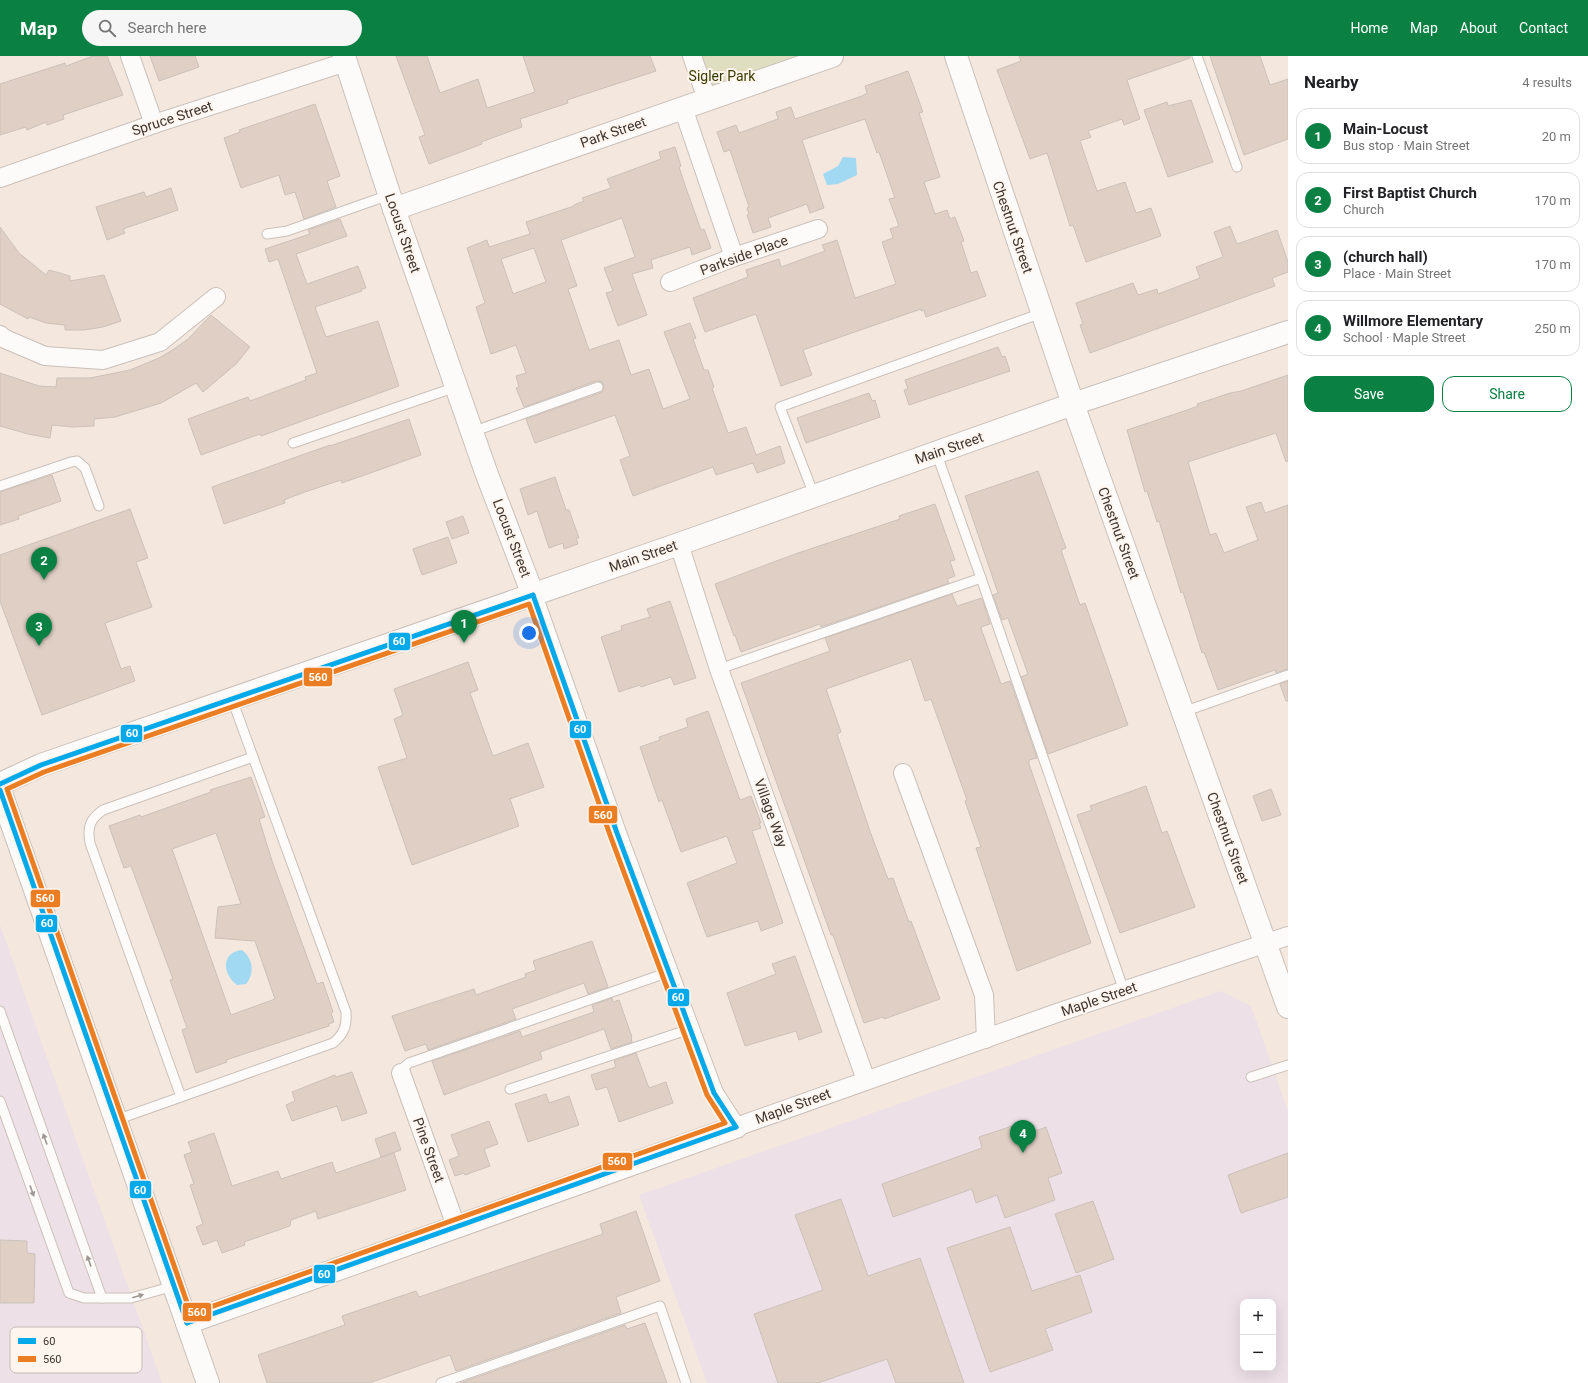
<!DOCTYPE html>
<html lang="en">
<head>
<meta charset="utf-8">
<style>
  :root { --surface:#fff; --page:#f6f6f6; --text:#202124; --muted:#757577; --line:#e0e0e0; --accent:#0b8043 }
  body { margin:0; font-family:Roboto,sans-serif; background:var(--page); color:var(--text) }
  .controls { position:absolute; right:12px; bottom:12px; display:grid; overflow:hidden; border-radius:8px; box-shadow:0 4px 16px #0002 }
  .controls button { width:36px; height:36px; display:grid; place-items:center; padding:0; border:0; border-bottom:1px solid var(--line); background:var(--surface); color:var(--text); font:20px sans-serif }
  .you { position:absolute; left:529px; top:577px; width:14px; height:14px; margin:-10px; border:3px solid #fff; border-radius:50%; background:#1a73e8; box-shadow:0 0 0 6px #1a73e833 }
  .badge { display:grid; place-items:center; width:26px; height:26px; border-radius:50%; background:var(--accent); color:#fff; font-size:13px; font-weight:700 }
  .pin { position:absolute; translate:-50% -33px; filter:drop-shadow(0 1px 2px #0008) }
  .pin::after { content:''; position:absolute; top:21px; width:14px; height:12px; background:inherit; clip-path:polygon(0 0,100% 0,50% 100%) }
  .list { margin:0; padding:0; list-style:none }
  h2 { display:flex; justify-content:space-between; align-items:center; height:52px; margin:0; padding:0 16px; font-size:17px }
  h2 small { font-size:13px; font-weight:400; color:var(--muted) }
  .list li { display:grid; grid-template-columns:26px 1fr auto; gap:12px; align-items:center; box-sizing:border-box; height:56px; margin:0 8px 8px; padding:0 8px; border:1px solid var(--line); border-radius:12px }
  .list b { display:block; font-size:15px; white-space:nowrap }
  .list p { margin:0; font-size:13px; white-space:nowrap; color:var(--muted) }
  .list em { font-size:13px; font-style:normal; color:var(--muted) }
  .actions { display:flex; gap:8px; padding:12px 16px }
  .actions a { flex:1; padding:9px 0; border:1px solid var(--accent); border-radius:12px; text-align:center; font-size:14px; color:var(--accent) }
  .actions .main { background:var(--accent); color:#fff }
  .icon { flex:none; width:22px; height:22px; fill:none; stroke:currentColor; stroke-width:2; stroke-linecap:round; stroke-linejoin:round }
  .map { position:relative; flex:none; width:1288px; height:1327px; overflow:hidden }
  header { display:flex; align-items:center; gap:24px; box-sizing:border-box; height:56px; padding:0 20px; background:var(--accent); color:#fff }
  header strong { font-size:19px }
  nav { display:flex; gap:22px; margin-inline-start:auto; font-size:14px }
  .search { width:280px; height:36px; background:var(--page); display:flex; align-items:center; gap:10px; box-sizing:border-box; padding:0 14px; border-radius:22px; color:var(--muted); font-size:15px }
  main { display:flex }
  aside { flex:1; background:var(--surface) }
  .map>svg:first-child { display:block }
  .education { fill:#ede0e7; fill-rule:evenodd }
  .green { fill:#dfdec1 }
  .water { fill:#a0d9f1 }
  .building { fill:#e0cfc4; stroke:#cbc1ba; fill-rule:evenodd }
  .lines { fill:none; stroke-linecap:round; stroke-linejoin:round }
  .lane-casing { stroke:#cac0b9; stroke-width:11 }
  .street-casing { stroke:#cac0b9; stroke-width:20 }
  .secondary-casing { stroke:#cac0b9; stroke-width:24 }
  .lane { stroke:#fdfbfa; stroke-width:9 }
  .street { stroke:#fdfbfa; stroke-width:18 }
  .secondary { stroke:#fdfbfa; stroke-width:22 }
  .bus-1-casing { stroke:#fff5ef; stroke-width:8 }
  .bus-2-casing { stroke:#fff5ef; stroke-width:8 }
  .bus-1 { stroke:#03a9e8; stroke-width:5 }
  .bus-2 { stroke:#eb7e22; stroke-width:5 }
  .oneway { fill:#9d9894 }
  .labels { text-anchor:middle; dominant-baseline:central; stroke-width:4; stroke-linejoin:round; paint-order:stroke }
  .park-label { font-size:14px; fill:#363d01; stroke:#fff5ef }
  .street-label { font-size:14px; fill:#3d342e; stroke:#fff5ef }
  .key { fill:#fff5ef; stroke:#c5bbb5; stroke-width:1 }
  .key-label { font-size:11px; fill:#3d342e }
  .line-badge { stroke:#fff5ef; stroke-width:1.5 }
  .badge-label { font-size:11px; text-anchor:middle; font-weight:bold; fill:#fff }
</style>
</head>
<body>
<header>
<strong>Map</strong>
<div class="search"><svg class="icon" aria-label="search" viewBox="0 0 24 24"><circle cx="10" cy="10" r="6"/><path d="M15 15l6 6"/></svg>Search here</div>
<nav><a>Home</a><a>Map</a><a>About</a><a>Contact</a></nav>
</header>
<main>
<div class="map">
<svg width="1288" height="1327" viewBox="0 0 1288 1327">
  <rect width="100%" height="100%" fill="#f4e7de"/>
  <g class="education">
    <polygon points="0,869 162,1327 0,1327"/>
    <path d="M1221,935l30,15 37,105v272h-581l-68,-188zM1243,1246h30v66h-30z"/>
  </g>
  <polygon class="green" points="695,0 838,0 710,45"/>
  <g class="water">
    <polygon points="843,101 856,102 857,119 838,128 827,129 823,118 838,110"/>
    <path d="M242,894c11,9 13,23 4,34l-9,1c-15,-11 -16,-33 5,-35z"/>
  </g>
  <g class="building">
    <polygon points="93,0 107,0 123,39 63,59 64,63 47,69 46,66 27,74 26,71 0,79 0,28 65,7 66,10"/>
    <polygon points="150,0 195,0 199,11 159,25"/>
    <polygon points="396,0 427,0 440,37 478,23 487,52 535,36 523,0 650,0 656,15 567,44 568,47 520,63 522,71 481,86 482,88 429,108 419,81 425,79"/>
    <polygon points="1019,0 1190,0 1190,2 1127,24 1140,63 1124,69 1122,63 1088,75 1091,81 1080,85 1097,135 1125,126 1136,157 1151,152 1161,180 1086,206 1073,169 1070,170 1047,97 1030,103 997,14 1021,5"/>
    <polygon points="1210,0 1260,0 1270,29 1288,23 1288,83 1244,99"/>
    <polygon points="908,15 923,56 919,57 940,121 924,126 935,158 947,154 950,163 955,161 964,185 961,186 971,217 977,215 986,240 926,261 924,254 921,255 921,253 803,294 812,319 781,330 756,258 705,276 693,242 748,221 746,214 779,203 781,211 825,195 822,189 837,184 855,242 896,228 882,186 893,182 890,173 899,170 889,143 895,142 879,96 877,97 865,63 802,84 824,152 810,157 807,148 768,162 771,171 753,177 747,159 749,158 747,152 749,151 730,94 724,96 717,76 736,69 739,77 778,63 776,56 791,51 795,63 862,40 867,37 865,30"/>
    <polygon points="1191,44 1213,106 1168,121 1144,54 1167,46 1168,50"/>
    <polygon points="315,48 340,120 327,125 336,151 304,163 295,136 285,139 279,119 241,132 224,82 240,76 239,74"/>
    <path d="M675,91l6,19 -2,1 8,24 14,39 3,-1 7,19 -19,7 -2,-8 -39,13 2,8 -21,6 15,41 -29,11 -12,-33 7,-2 -9,-23 31,-11 -13,-39 -61,22 16,46 -9,3 21,61 30,-10 12,35 18,-6 14,40 27,-10 -26,-67 26,-9 6,15 -3,1 11,31h4l6,17 -2,1 16,45 18,-6 10,28 24,-9 5,17 -28,10 -4,-10 -37,12 -3,-8 -80,29 -13,-36 10,-4 -15,-41 -80,28 -9,-24 74,-26 3,-2 1,-6 -2,-3 -6,-1 -72,26 -8,-19 3,-1 -3,-11 10,-3 -10,-28 -25,9 -15,-47 9,-4 -18,-55 20,-8 2,7 41,-13 -4,-12 48,-16v-1l10,-4 -2,-3 29,-10 -4,-9 54,-20 -2,-7zM534,192l12,34 -33,12 -12,-35z"/>
    <polygon points="171,132 178,154 123,173 125,177 107,184 96,151 144,136 146,141"/>
    <polygon points="340,163 347,180 296,198 307,228 358,210 366,232 361,233 362,235 315,251 326,281 378,265 399,330 261,380 260,378 201,399 188,363 248,341 250,345 306,324 305,321 317,317 278,203 269,206 265,193 310,178 308,174"/>
    <polygon points="1230,170 1237,188 1277,174 1288,206 1288,216 1272,222 1275,230 1090,297 1080,269 1083,268 1076,247 1133,227 1138,239 1157,233 1158,238 1200,222 1196,211 1223,201 1214,176"/>
    <polygon points="0,171 19,197 46,219 49,214 70,220 70,225 104,219 121,265 103,271 84,274 65,274 65,269 46,267 29,261 28,263 0,248"/>
    <polygon points="211,259 250,291 236,308 203,336 196,327 161,347 115,361 94,363 94,370 73,371 52,369 50,382 28,378 0,370 0,317 39,330 56,331 57,322 90,322 130,314 159,302 174,293 188,283"/>
    <polygon points="998,291 1002,301 1005,300 1010,315 909,349 904,334 908,333 905,324"/>
    <polygon points="1288,319 1288,405 1286,406 1276,377 1188,406 1210,479 1216,477 1224,497 1258,484 1246,451 1261,446 1265,457 1288,449 1288,613 1276,617 1275,614 1218,634 1204,596 1202,597 1183,536 1181,537 1159,465 1157,466 1147,435 1145,436 1127,374 1187,354 1198,350 1197,348 1230,337 1241,335"/>
    <polygon points="869,337 872,345 875,344 880,361 806,387 797,362"/>
    <polygon points="409,363 421,399 342,427 341,424 302,437 284,444 285,447 224,468 212,431 330,389 330,390"/>
    <polygon points="1038,415 1066,492 1061,494 1080,549 1085,547 1128,669 1048,698 1021,621 1028,618 1008,562 1002,564 993,539 998,537 965,440"/>
    <polygon points="52,419 61,445 18,460 19,463 0,469 0,436"/>
    <polygon points="555,421 566,454 569,454 579,482 576,482 578,488 564,493 563,487 549,492 537,455 528,459 520,433"/>
    <polygon points="935,448 955,504 950,505 955,520 947,523 949,527 821,571 820,568 741,596 735,579 734,580 715,528 795,498 900,463 899,460"/>
    <polygon points="130,453 148,502 136,506 152,551 105,567 121,613 130,610 135,625 42,659 0,545 0,499"/>
    <polygon points="463,460 469,477 452,483 446,466"/>
    <polygon points="448,481 457,507 422,519 413,493"/>
    <polygon points="952,538 957,550 982,542 990,568 981,571 982,575 1001,628 1010,625 1037,702 1029,704 1029,708 1091,887 1017,915 976,792 981,791 965,745 967,744 931,643 925,645 911,603 826,633 841,676 837,678 871,778 888,823 893,822 909,866 911,865 940,943 884,963 883,961 864,967 833,879 831,879 741,627 830,595 825,582"/>
    <polygon points="670,545 696,622 674,629 671,621 641,631 640,629 619,636 601,581 622,574 621,570 650,561 647,553"/>
    <polygon points="468,606 478,634 470,637 493,700 528,687 544,731 510,743 519,770 412,809 378,711 407,702 394,663 403,659 394,633"/>
    <polygon points="1288,625 1288,645 1286,645 1280,628"/>
    <polygon points="708,655 740,744 751,740 761,767 759,767 761,772 752,775 783,867 761,875 758,865 707,881 687,827 737,807 727,780 681,796 662,744 659,746 640,691 660,684 659,681 688,671 686,663"/>
    <path d="M251,721l14,40 -6,2 14,45 44,120 6,-2 10,30 -2,1 3,9 -5,2v2l-103,34 1,2 -31,11 -14,-43 5,-2 -17,-48 3,-1 -42,-113 -7,2 -15,-42 31,-11 1,2 70,-25 -1,-2zM216,777l25,71 -23,3 -3,31 40,3 20,58 -44,16 -59,-166z"/>
    <polygon points="1146,730 1162,777 1167,775 1195,851 1120,877 1077,759 1092,754 1090,750"/>
    <polygon points="1271,733 1281,759 1262,765 1253,740"/>
    <polygon points="592,885 608,931 588,938 584,927 512,953 516,963 428,994 426,988 405,995 392,960 474,933 476,939 526,921 525,918 536,914 533,905"/>
    <polygon points="795,900 822,976 799,984 796,975 745,990 727,937 776,918 772,908"/>
    <polygon points="612,942 613,946 619,944 632,981 631,981 632,986 611,993 604,973 540,996 542,1003 444,1039 432,1005 520,975 522,981 594,956 592,949"/>
    <polygon points="636,997 649,1032 666,1026 673,1047 619,1066 607,1031 596,1034 591,1019 616,1011 614,1005"/>
    <polygon points="352,1016 367,1057 342,1065 337,1050 292,1065 286,1049 295,1045 292,1036 335,1019 336,1021"/>
    <polygon points="546,1038 549,1047 569,1040 579,1069 528,1086 515,1048"/>
    <polygon points="489,1065 498,1088 484,1093 490,1110 465,1119 464,1117 455,1120 449,1104 459,1100 451,1079"/>
    <polygon points="1021,1067 1025,1079 1046,1071 1062,1117 1048,1122 1055,1144 1005,1162 997,1139 976,1147 972,1133 893,1161 882,1128 982,1092 979,1081"/>
    <polygon points="395,1076 401,1094 381,1101 375,1083"/>
    <polygon points="214,1077 232,1130 278,1115 281,1123 332,1106 336,1117 394,1097 406,1134 318,1163 316,1155 291,1164 290,1170 244,1186 245,1189 222,1197 217,1184 203,1189 196,1171 203,1168 190,1129 194,1128 184,1099 192,1096 188,1086"/>
    <polygon points="1288,1097 1288,1141 1241,1157 1228,1119"/>
    <polygon points="841,1143 868,1220 920,1202 964,1327 896,1327 887,1303 818,1327 778,1327 754,1258 823,1234 795,1159"/>
    <polygon points="1093,1145 1114,1203 1076,1217 1055,1158"/>
    <polygon points="636,1155 660,1225 616,1241 621,1257 456,1315 450,1299 369,1327 267,1327 258,1299 345,1269 342,1260 374,1249 416,1235 419,1241 603,1178 600,1168"/>
    <polygon points="1010,1171 1032,1235 1080,1219 1092,1256 1045,1273 1053,1294 990,1316 947,1192"/>
    <polygon points="0,1184 27,1185 27,1197 35,1198 34,1247 0,1247"/>
    <polygon points="645,1267 667,1327 460,1327 625,1269 627,1273"/>
  </g>
  <g class="lines">
    <g class="lane-casing">
      <g id="lane">
        <polyline points="1197,0 1237,111"/>
        <polyline points="267,178 287,175 389,139"/>
        <polyline points="472,376 598,331"/>
        <polyline points="293,387 456,331"/>
        <polyline points="936,396 981,522"/>
        <polyline points="0,430 71,406 77,405 85,412 99,450"/>
        <polyline points="814,439 780,351 1042,257"/>
        <polyline points="719,613 981,522 1124,935"/>
        <polyline points="232,643 253,701"/>
        <polyline points="1183,656 1288,619"/>
        <polyline points="0,955 102,1242"/>
        <polyline points="401,1017 403,1012 409,1007 669,916"/>
        <polyline points="1251,1021 1288,1009"/>
        <polyline points="510,1033 690,973"/>
        <polyline points="0,1045 69,1237 84,1242 131,1242 174,1230"/>
        <path d="M116,1064l217,-77c11,-9 14,-17 13,-31l-93,-255 -150,53c-13,9 -16,17 -13,33l91,254"/>
        <polyline points="441,1327 660,1250 686,1327"/>
      </g>
    </g>
    <g class="street-casing">
      <g id="street">
        <polyline points="130,0 154,68"/>
        <polyline points="692,0 707,43"/>
        <polyline points="683,52 734,201"/>
        <polyline points="0,122 154,68 346,6"/>
        <polyline points="670,226 734,201 818,173"/>
        <polyline points="0,279 5,283 45,300 103,304 160,286 216,241"/>
        <polyline points="679,488 719,613 866,1024"/>
        <polyline points="533,539 617,777 714,1037 736,1071 1057,957 1288,880"/>
        <polyline points="903,717 984,939 986,983"/>
        <polyline points="401,1017 456,1170"/>
      </g>
    </g>
    <g class="secondary-casing">
      <g id="secondary">
        <polyline points="344,0 394,153 486,416 533,539"/>
        <polyline points="956,0 1073,348 1288,951"/>
        <polyline points="394,153 832,0"/>
        <polyline points="0,728 41,709 679,488 1073,348 1288,276"/>
        <polyline points="0,734 208,1327"/>
        <polyline points="187,1267 736,1071"/>
      </g>
    </g>
    <use href="#lane" class="lane"/>
    <use href="#street" class="street"/>
    <use href="#secondary" class="secondary"/>
    <g class="bus-1-casing">
      <g id="bus-1">
        <polyline points="533,539 617,777 714,1037 736,1071"/>
        <polyline points="0,728 41,709 533,539"/>
        <polyline points="0,734 187,1267"/>
        <polyline points="187,1267 736,1071"/>
      </g>
    </g>
    <g class="bus-2-casing">
      <polygon id="bus-2" points="529,548 610,779 707,1039 725,1067 191,1258 7,733 44,716"/>
    </g>
    <use href="#bus-1" class="bus-1"/>
    <use href="#bus-2" class="bus-2"/>
  </g>
  <defs><path id="oneway-solid" d="M-6-.8H1V-3.2L6.5 0L1 3.2V.8H-6Z"/></defs>
  <g class="oneway">
    <use href="#oneway-solid" transform="translate(45 1083) rotate(-110)"/>
    <use href="#oneway-solid" transform="translate(32 1135) rotate(70)"/>
    <use href="#oneway-solid" transform="translate(89 1205) rotate(-110)"/>
    <use href="#oneway-solid" transform="translate(138 1240) rotate(-16)"/>
  </g>
  <g class="labels">
    <g class="park-label">
      <text x="722" y="20">Sigler Park</text>
    </g>
    <g class="street-label">
      <text transform="translate(172 62) rotate(-18)">Spruce Street</text>
      <text transform="translate(613 76) rotate(-19)">Park Street</text>
      <text transform="translate(1013 171) rotate(71)">Chestnut Street</text>
      <text transform="translate(403 177) rotate(71)">Locust Street</text>
      <text transform="translate(744 199) rotate(-20)">Parkside Place</text>
      <text transform="translate(949 392) rotate(-19)">Main Street</text>
      <text transform="translate(1119 477) rotate(70)">Chestnut Street</text>
      <text transform="translate(512 482) rotate(69)">Locust Street</text>
      <text transform="translate(643 500) rotate(-19)">Main Street</text>
      <text transform="translate(771 757) rotate(70)">Village Way</text>
      <text transform="translate(1228 782) rotate(70)">Chestnut Street</text>
      <text transform="translate(1099 943) rotate(-19)">Maple Street</text>
      <text transform="translate(793 1050) rotate(-20)">Maple Street</text>
      <text transform="translate(429 1094) rotate(70)">Pine Street</text>
    </g>
  </g>
  <rect x="10" y="1271" width="132" height="46" rx="6" class="key"/>
  <rect x="18" y="1282" width="18" height="6" fill="#03a9e8"/>
  <rect x="18" y="1300" width="18" height="6" fill="#eb7e22"/>
  <g class="key-label">
    <text x="43" y="1289">60</text>
    <text x="43" y="1307">560</text>
  </g>
  <g class="line-badge">
    <rect x="388" y="576" width="23" height="19" rx="4" fill="#03a9e8"/>
    <rect x="303" y="611" width="30" height="20" rx="4" fill="#eb7e22"/>
    <rect x="569" y="664" width="23" height="19" rx="4" fill="#03a9e8"/>
    <rect x="120" y="668" width="23" height="19" rx="4" fill="#03a9e8"/>
    <rect x="588" y="749" width="30" height="19" rx="4" fill="#eb7e22"/>
    <rect x="30" y="833" width="31" height="19" rx="4" fill="#eb7e22"/>
    <rect x="35" y="858" width="23" height="19" rx="4" fill="#03a9e8"/>
    <rect x="667" y="932" width="23" height="19" rx="4" fill="#03a9e8"/>
    <rect x="602" y="1096" width="31" height="19" rx="4" fill="#eb7e22"/>
    <rect x="129" y="1124" width="23" height="19" rx="4" fill="#03a9e8"/>
    <rect x="313" y="1208" width="23" height="20" rx="4" fill="#03a9e8"/>
    <rect x="182" y="1246" width="30" height="20" rx="4" fill="#eb7e22"/>
  </g>
  <g class="badge-label">
    <text x="399" y="589">60</text>
    <text x="318" y="625">560</text>
    <text x="580" y="677">60</text>
    <text x="132" y="681">60</text>
    <text x="603" y="763">560</text>
    <text x="45" y="846">560</text>
    <text x="47" y="871">60</text>
    <text x="678" y="945">60</text>
    <text x="617" y="1109">560</text>
    <text x="140" y="1138">60</text>
    <text x="324" y="1222">60</text>
    <text x="197" y="1260">560</text>
  </g>
</svg>
<div class="controls">
<button>+</button>
<button>−</button>
</div>
<div class="you"></div>
<div class="pin badge" style="left:464px;top:587px">1</div>
<div class="pin badge" style="left:44px;top:524px">2</div>
<div class="pin badge" style="left:39px;top:590px">3</div>
<div class="pin badge" style="left:1023px;top:1097px">4</div>
</div>
<aside>
<h2>Nearby<small>4 results</small></h2>
<ul class="list">
<li><span class="badge">1</span><div><b>Main-Locust</b><p>Bus stop · Main Street</p></div><em>20 m</em></li>
<li><span class="badge">2</span><div><b>First Baptist Church</b><p>Church</p></div><em>170 m</em></li>
<li><span class="badge">3</span><div><b>(church hall)</b><p>Place · Main Street</p></div><em>170 m</em></li>
<li><span class="badge">4</span><div><b>Willmore Elementary</b><p>School · Maple Street</p></div><em>250 m</em></li>
</ul>
<div class="actions"><a class="main">Save</a><a>Share</a></div>
</aside>
</main>
</body>
</html>
